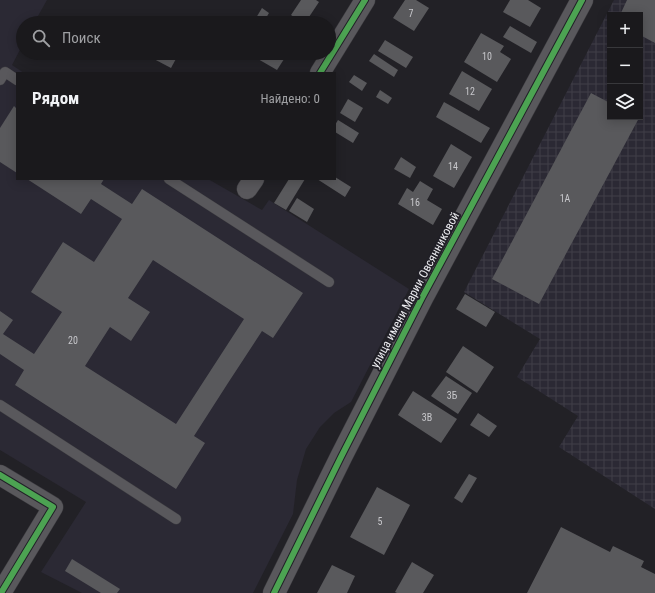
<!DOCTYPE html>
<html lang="ru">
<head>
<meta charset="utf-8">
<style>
  :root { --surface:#1a191c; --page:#272629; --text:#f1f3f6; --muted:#9fa0a3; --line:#38383b }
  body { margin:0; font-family:"Roboto Condensed",sans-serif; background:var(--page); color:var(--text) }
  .controls { position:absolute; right:12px; top:12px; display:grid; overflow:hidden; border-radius:0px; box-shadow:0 2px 10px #0003 }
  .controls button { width:36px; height:36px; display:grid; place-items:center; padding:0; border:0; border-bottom:1px solid var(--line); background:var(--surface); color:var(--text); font:20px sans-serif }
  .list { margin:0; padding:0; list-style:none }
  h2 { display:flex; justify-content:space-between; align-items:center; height:52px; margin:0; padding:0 16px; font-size:17px }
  h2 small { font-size:13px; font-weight:400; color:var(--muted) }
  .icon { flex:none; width:22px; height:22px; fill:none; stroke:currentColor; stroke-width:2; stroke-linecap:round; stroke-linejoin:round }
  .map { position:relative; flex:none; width:655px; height:593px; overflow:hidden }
  .search { position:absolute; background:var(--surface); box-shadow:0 2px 10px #0003; left:16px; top:16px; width:320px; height:44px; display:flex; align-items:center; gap:10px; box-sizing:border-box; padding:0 14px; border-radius:22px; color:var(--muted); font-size:15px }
  .panel { position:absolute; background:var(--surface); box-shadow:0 2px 10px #0003; left:16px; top:72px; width:320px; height:108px; border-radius:0px }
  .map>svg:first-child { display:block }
  .built { fill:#2b2934 }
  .industrial { fill:url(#industrial-grid); fill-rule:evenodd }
  .building { fill:#59595c; fill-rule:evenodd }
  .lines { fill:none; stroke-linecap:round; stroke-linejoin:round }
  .service-casing { stroke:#3d3c40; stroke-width:11 }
  .minor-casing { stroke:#3d3c40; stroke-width:21 }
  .tertiary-casing { stroke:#3d3c40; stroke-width:23 }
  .service { stroke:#59585c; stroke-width:10 }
  .minor { stroke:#59585c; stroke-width:20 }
  .tertiary { stroke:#59585c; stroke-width:22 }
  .cycleway-casing { stroke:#212027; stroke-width:8 }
  .cycleway { stroke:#4ca352; stroke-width:6 }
  .labels { text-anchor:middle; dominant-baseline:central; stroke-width:4; stroke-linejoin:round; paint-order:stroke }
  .number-label { font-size:10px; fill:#c7c7cb }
  .street-label { font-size:12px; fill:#ececf0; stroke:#212027 }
</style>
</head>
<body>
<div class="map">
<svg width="655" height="593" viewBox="0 0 655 593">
  <defs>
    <pattern id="industrial-grid" width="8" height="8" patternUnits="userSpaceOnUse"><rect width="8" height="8" fill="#2b2934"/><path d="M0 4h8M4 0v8" fill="none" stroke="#403e48"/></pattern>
  </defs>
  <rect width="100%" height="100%" fill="#222126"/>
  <polygon class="built" points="0,0 47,0 34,23 23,23 23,44 12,65 24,73 17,73 17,179 208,179 262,210 269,200 409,289 351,402 334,413 320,427 306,449 297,480 293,514 253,593 82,593 41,572 86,502 0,450"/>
  <path class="industrial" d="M614,0h41v509l-96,-62 19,-31 -61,-39 23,-38 -76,-47zM610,15h30v102h-30z"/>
  <g class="building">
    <polygon points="301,0 316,0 319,2 305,23 302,23 291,15"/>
    <polygon points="405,0 416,0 429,8 414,31 393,18"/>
    <polygon points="510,0 528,0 541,8 530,27 503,12"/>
    <polygon points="627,0 655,0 655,43 640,35 640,15 620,15"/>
    <polygon points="262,8 269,13 263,23 253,23"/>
    <polygon points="510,26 537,42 531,53 503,37"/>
    <polygon points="481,33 504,46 500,52 511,59 497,82 464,62"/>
    <polygon points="385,40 413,57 406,68 378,51"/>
    <polygon points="155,53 170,53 177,57 171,68 152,58"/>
    <polygon points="252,53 281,53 286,56 277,70 251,55"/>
    <polygon points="374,54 398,70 394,77 369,61"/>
    <polygon points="462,71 492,89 479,111 449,94"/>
    <polygon points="354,75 367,83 362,91 349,82"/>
    <polygon points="380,90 392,98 388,104 376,97"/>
    <polygon points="591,93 610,103 610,117 637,117 639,118 539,304 492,279"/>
    <polygon points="348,99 363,108 355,122 340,113"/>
    <polygon points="444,102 490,128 481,143 436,117"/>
    <polygon points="14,106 17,109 17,173 0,162 0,128"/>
    <polygon points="338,120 359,133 353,143 335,132 335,125"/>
    <polygon points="451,144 472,157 454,188 433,176"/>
    <polygon points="401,157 416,167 410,178 394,169"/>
    <polygon points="335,177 351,187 345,197 317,179 335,179"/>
    <path d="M27,179h77l-3,5 31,20 10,-15 161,104 -30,45 -11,-7 -34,52 -34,53 11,7 -29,46 -161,-104 9,-15 -24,-16v-43l13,9 -10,14 31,20 28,-42 -31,-20 32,-50 31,20 28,-43 -31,-20 -10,15zM153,260l91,59 -68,105 -91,-58 25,-39 21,14 19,-29 -22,-14z"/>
    <polygon points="289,179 305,179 286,210 274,203"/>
    <polygon points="420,181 433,189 427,200 442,209 433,225 398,204 407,188 413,192"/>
    <polygon points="297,198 314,209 307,222 289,211"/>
    <polygon points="465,294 495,312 486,327 456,309"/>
    <polygon points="463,346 494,367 477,393 446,372"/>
    <polygon points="446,376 472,393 458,414 431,396"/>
    <polygon points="413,391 457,419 441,443 398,415"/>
    <polygon points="478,413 497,426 489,437 470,425"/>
    <polygon points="469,474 477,478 462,503 454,498"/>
    <polygon points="377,487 410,505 384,555 350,537"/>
    <polygon points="561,527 610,552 613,546 644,561 641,567 655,574 655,593 527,593"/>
    <polygon points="72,559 120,589 117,593 101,593 65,571"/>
    <polygon points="412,562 434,575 423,593 397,593 395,592"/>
    <polygon points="332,565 355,576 347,593 317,593"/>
  </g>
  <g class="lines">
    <g class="service-casing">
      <g id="service">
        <polyline points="0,80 5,72 17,80"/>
        <polyline points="169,179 329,282"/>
        <polyline points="0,405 176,519"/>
      </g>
    </g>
    <g class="minor-casing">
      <g id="minor">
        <polyline points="320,73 365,0"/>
        <polyline points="247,189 254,179"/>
        <polyline points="0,475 53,507 1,593"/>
      </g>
    </g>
    <g class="tertiary-casing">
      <polyline id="tertiary" points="274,593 341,457 422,298 582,0"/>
    </g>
    <use href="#service" class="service"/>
    <use href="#minor" class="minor"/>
    <use href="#tertiary" class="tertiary"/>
    <g class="cycleway-casing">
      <g id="cycleway">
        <polyline points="320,73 365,0"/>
        <polyline points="0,475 53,507 1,593"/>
        <polyline points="274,593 341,457 422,298 582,0"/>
      </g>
    </g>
    <use href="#cycleway" class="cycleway"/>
  </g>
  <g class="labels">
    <g class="number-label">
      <text x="411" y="13">7</text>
      <text x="487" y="56">10</text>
      <text x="470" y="91">12</text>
      <text x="453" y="166">14</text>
      <text x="565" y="198">1А</text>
      <text x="415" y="202">16</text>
      <text x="73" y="340">20</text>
      <text x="452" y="395">3Б</text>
      <text x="427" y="417">3В</text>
      <text x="380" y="521">5</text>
    </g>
    <g class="street-label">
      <text transform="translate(415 290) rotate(-62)">улица имени Марии Овсянниковой</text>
    </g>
  </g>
</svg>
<div class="controls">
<button>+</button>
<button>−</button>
<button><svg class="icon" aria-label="layers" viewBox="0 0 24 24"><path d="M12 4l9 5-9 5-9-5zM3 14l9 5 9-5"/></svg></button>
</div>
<div class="search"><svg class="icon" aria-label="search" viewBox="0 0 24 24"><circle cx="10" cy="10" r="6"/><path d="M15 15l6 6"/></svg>Поиск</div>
<section class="panel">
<h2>Рядом<small>Найдено: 0</small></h2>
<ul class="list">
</ul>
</section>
</div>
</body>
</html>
